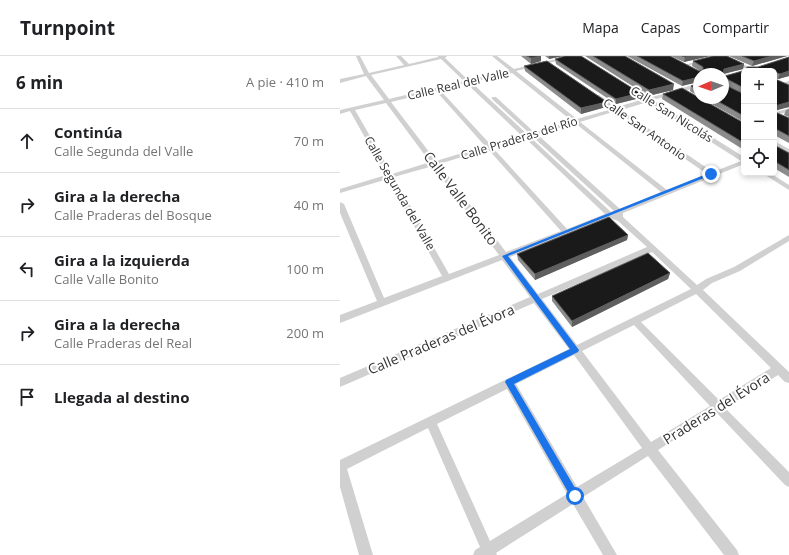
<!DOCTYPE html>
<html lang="es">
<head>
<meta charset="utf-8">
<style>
  :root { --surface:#fff; --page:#f6f6f6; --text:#202124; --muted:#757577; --line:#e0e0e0 }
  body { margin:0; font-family:"Open Sans",sans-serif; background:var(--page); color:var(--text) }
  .controls { position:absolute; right:12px; top:12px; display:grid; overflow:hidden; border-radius:6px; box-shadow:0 2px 6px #0003 }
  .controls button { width:36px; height:36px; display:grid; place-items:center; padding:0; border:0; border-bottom:1px solid var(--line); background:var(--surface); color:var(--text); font:20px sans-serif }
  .compass { position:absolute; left:353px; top:12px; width:36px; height:36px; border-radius:50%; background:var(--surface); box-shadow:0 2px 6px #0003; rotate:268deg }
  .stop { position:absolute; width:12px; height:12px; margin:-9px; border:3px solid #1a73e8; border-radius:50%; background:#fff }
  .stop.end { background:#1a73e8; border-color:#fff; box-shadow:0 1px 4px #0008 }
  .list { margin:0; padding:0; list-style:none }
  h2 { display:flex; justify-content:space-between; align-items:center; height:52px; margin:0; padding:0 16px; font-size:17px }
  h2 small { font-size:13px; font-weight:400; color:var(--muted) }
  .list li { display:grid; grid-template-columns:26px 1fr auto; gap:12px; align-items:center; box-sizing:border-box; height:64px; padding:0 16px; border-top:1px solid var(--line) }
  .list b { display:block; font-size:15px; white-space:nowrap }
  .list p { margin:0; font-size:13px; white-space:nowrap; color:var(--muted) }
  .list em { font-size:13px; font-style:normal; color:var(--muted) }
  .icon { flex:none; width:22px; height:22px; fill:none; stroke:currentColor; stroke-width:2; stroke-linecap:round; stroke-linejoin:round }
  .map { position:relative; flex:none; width:449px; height:499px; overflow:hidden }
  header { display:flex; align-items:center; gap:24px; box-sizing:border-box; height:56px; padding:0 20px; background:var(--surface); border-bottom:1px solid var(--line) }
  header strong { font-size:19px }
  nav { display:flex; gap:22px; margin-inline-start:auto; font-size:14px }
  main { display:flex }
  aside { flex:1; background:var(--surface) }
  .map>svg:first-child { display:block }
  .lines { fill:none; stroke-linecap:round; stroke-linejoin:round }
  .street { fill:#d0d0d0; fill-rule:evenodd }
  .wall { fill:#8c8c8c }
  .shaded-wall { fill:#5f5f5f }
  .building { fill:#1a1a1a; stroke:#5f5f5f }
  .route { fill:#1a73e8 }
  .labels { text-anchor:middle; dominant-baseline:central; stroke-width:4; stroke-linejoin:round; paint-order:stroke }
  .far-street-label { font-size:12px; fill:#333; stroke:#fff }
  .street-label { font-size:14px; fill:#333; stroke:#fff }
</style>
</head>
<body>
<header>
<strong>Turnpoint</strong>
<nav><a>Mapa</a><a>Capas</a><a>Compartir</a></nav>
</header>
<main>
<aside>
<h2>6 min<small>A pie · 410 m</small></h2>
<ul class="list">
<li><svg class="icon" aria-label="ahead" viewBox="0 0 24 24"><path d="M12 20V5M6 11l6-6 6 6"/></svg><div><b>Continúa</b><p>Calle Segunda del Valle</p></div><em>70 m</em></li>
<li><svg class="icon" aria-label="right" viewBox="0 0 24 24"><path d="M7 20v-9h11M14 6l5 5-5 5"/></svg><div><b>Gira a la derecha</b><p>Calle Praderas del Bosque</p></div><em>40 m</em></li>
<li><svg class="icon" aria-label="left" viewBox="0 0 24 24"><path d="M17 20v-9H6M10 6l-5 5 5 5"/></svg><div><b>Gira a la izquierda</b><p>Calle Valle Bonito</p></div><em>100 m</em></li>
<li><svg class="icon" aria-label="right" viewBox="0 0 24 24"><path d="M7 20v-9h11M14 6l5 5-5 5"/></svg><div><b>Gira a la derecha</b><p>Calle Praderas del Real</p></div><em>200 m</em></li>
<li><svg class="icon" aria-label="arrive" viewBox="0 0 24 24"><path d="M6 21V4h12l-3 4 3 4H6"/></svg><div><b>Llegada al destino</b></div></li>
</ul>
</aside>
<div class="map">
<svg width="449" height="499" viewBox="0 0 449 499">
  <rect width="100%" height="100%" fill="#fff"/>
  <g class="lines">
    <g class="street">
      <path d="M16,0h4l9,17 35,-8 -8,-9h5l8,8 29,-7v-1h9l-2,2 23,22 41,-10 -17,-14h5l17,13 55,-13h8l-61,15 61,48 35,-10 -17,-12v-2h4l18,12 27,-8 -16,-10v-2h4l17,11 50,-15v4l-46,13 91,57v7l-121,49v4l74,68 9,-6 28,-12 55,-32v6l-49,30 -28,12 -9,7 86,82v11l-4,-1 -7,-7 -53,33 64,64v15l-4,-2 -68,-72 -59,37 79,100 2,5h-15l-76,-99 -65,41 34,58h-14l-30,-51 -77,49 1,2h-24l2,-5 5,-3 -52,-119 -81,41 26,86h-14l-19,-68v-27l229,-111 -35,-46 -194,84v-9l190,-81 -28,-37 -162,63v-8l37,-14 -37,-88v-11l4,2 40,94 58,-22 -54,-97 -48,14v-4l46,-14 -36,-64 -10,3v-4l44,-10 -18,-24 -26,7v-4l24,-5zM101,3l23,22 -75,18 -18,-24zM172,17l60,48 -38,11 -38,-35h-4v2l37,34 -2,1 -56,-52zM126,27l55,52 -30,10 -51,-55zM96,35l49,55 -49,15 -45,-59zM308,46l93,59 -28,11 -92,-62zM46,47l44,59 -38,12 -37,-64zM276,55l91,63 -40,16 -87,-68zM235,67l86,69 -41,17 -82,-74zM192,80l82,75 -3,1 -81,-75zM185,82l80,76 -38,15 -74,-81zM148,93l73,82 -55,21 -67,-88zM93,110l66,89 -50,19 -55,-97zM270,162l8,3 29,26 -109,47 -28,-37zM312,196l39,37 -114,56 -35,-46zM356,238l75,74 -52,32 -78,-78zM294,269l76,81 -59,36 -69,-91zM234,299l68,93 -65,39 -61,-103zM167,333l60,105 -77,47 -53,-117z"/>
      <polygon points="376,0 383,0 343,11 341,10"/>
      <polygon points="393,4 416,14 416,15 410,15 391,6 391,5"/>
      <polygon points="449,25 449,29 434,34 434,30"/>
      <polygon points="449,52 449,56 434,59 434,57"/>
      <polygon points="434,85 449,93 449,98 434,90"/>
      <polygon points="422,117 430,117 449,129 449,134"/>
    </g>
  </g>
  <g class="wall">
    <polygon points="181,0 200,0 201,5 191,8"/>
    <polygon points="205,0 223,0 209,3"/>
    <polygon points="245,0 285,0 333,34 308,40"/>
    <polygon points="287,0 330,0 359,15 360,15 352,10 353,5 404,8 403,13 383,18 359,18 342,30"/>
    <polygon points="331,0 370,0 344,6"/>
    <polygon points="389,0 447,0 412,10"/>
    <polygon points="449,1 449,20 438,23 434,22 435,23 449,29 449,51 435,54 435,56 449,62 449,87 434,79 434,15 404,15 404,66 361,42 383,42 383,19 385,20 406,14 407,11 418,11"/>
    <polygon points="215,3 300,42 276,48 216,8"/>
    <polygon points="184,10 267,46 266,51 241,58 185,15"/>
    <polygon points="359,27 359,41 350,35 351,30"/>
    <polygon points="323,38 404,67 404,94 322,43"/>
    <polygon points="449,53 449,61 444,59 446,54"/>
    <polygon points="434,89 449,97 449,121 434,112"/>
    <polygon points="288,179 287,184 195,224 178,204 177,198"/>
    <polygon points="330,217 328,223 232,271 212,245 212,240"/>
  </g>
  <g class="shaded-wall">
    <polygon points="201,0 201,5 191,8 191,2"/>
    <polygon points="209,0 223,0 209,3"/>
    <polygon points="351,0 370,0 344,6 345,1"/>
    <polygon points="432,0 447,0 412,10 414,5"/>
    <polygon points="404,8 403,13 383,18 384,13"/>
    <polygon points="449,15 449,20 438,23 440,18"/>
    <polygon points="359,21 359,26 342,30 343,25"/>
    <polygon points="334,28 333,34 308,40 309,34"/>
    <polygon points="300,37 300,42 276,48 276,43"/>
    <polygon points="267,46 266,51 241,58 241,52"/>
    <polygon points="449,46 449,51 434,55 435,50"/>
    <polygon points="288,179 287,184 195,224 195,218"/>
    <polygon points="330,217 328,223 232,271 232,265"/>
  </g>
  <g class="building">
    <polygon points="187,0 201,0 191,2"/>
    <polygon points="225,0 241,0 300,37 276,43 215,3"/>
    <polygon points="253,0 285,0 334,28 309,34"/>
    <polygon points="297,0 330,0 359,15 363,14 363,11 353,5 373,0 387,0 404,8 384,13 383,18 359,18 359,21 343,25"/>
    <polygon points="342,0 351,0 345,1"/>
    <polygon points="402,0 432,0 414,5"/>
    <polygon points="449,1 449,15 440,18 435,16 434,19 434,15 404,15 404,32 385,22 383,23 383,26 383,19 385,20 406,14 407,11 418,11"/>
    <polygon points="207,5 267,46 241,52 184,10"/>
    <polygon points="434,21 435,23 449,29 449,46 435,50 435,56 449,62 449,80 434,72"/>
    <polygon points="359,27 359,35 351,30"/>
    <polygon points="383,28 404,38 404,60 372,42 383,42"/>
    <polygon points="342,32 404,67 404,87 323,38"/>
    <polygon points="434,89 449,97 449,114 434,105"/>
    <polygon points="269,161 288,179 195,218 177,198"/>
    <polygon points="308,197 330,217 232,265 212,240"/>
  </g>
  <polygon class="route" points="369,117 374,118 168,200 239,294 238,296 174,328 238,437 240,440 238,443 235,444 232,443 165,326 166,324 230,293 162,200"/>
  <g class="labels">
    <g class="far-street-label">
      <text transform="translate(118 28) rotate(-13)">Calle Real del Valle</text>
      <text transform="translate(332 58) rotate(32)">Calle San Nicolás</text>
      <text transform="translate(305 73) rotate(35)">Calle San Antonio</text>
      <text transform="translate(179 82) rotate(-17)">Calle Praderas del Río</text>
      <text transform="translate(60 137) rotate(60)">Calle Segunda del Valle</text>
    </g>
    <g class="street-label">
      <text transform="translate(121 142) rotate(53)">Calle Valle Bonito</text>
      <text transform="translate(101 283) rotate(-23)">Calle Praderas del Évora</text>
      <text transform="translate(376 352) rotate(-32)">Praderas del Évora</text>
    </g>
  </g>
</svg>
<div class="controls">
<button>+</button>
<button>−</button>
<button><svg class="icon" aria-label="locate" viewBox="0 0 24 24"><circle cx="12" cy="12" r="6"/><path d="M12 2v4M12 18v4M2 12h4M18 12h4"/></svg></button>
</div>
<svg class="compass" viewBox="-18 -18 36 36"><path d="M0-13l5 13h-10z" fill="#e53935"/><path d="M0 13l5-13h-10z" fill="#757577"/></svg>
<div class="stop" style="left:235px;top:440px"></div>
<div class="stop end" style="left:371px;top:118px"></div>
</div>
</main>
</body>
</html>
